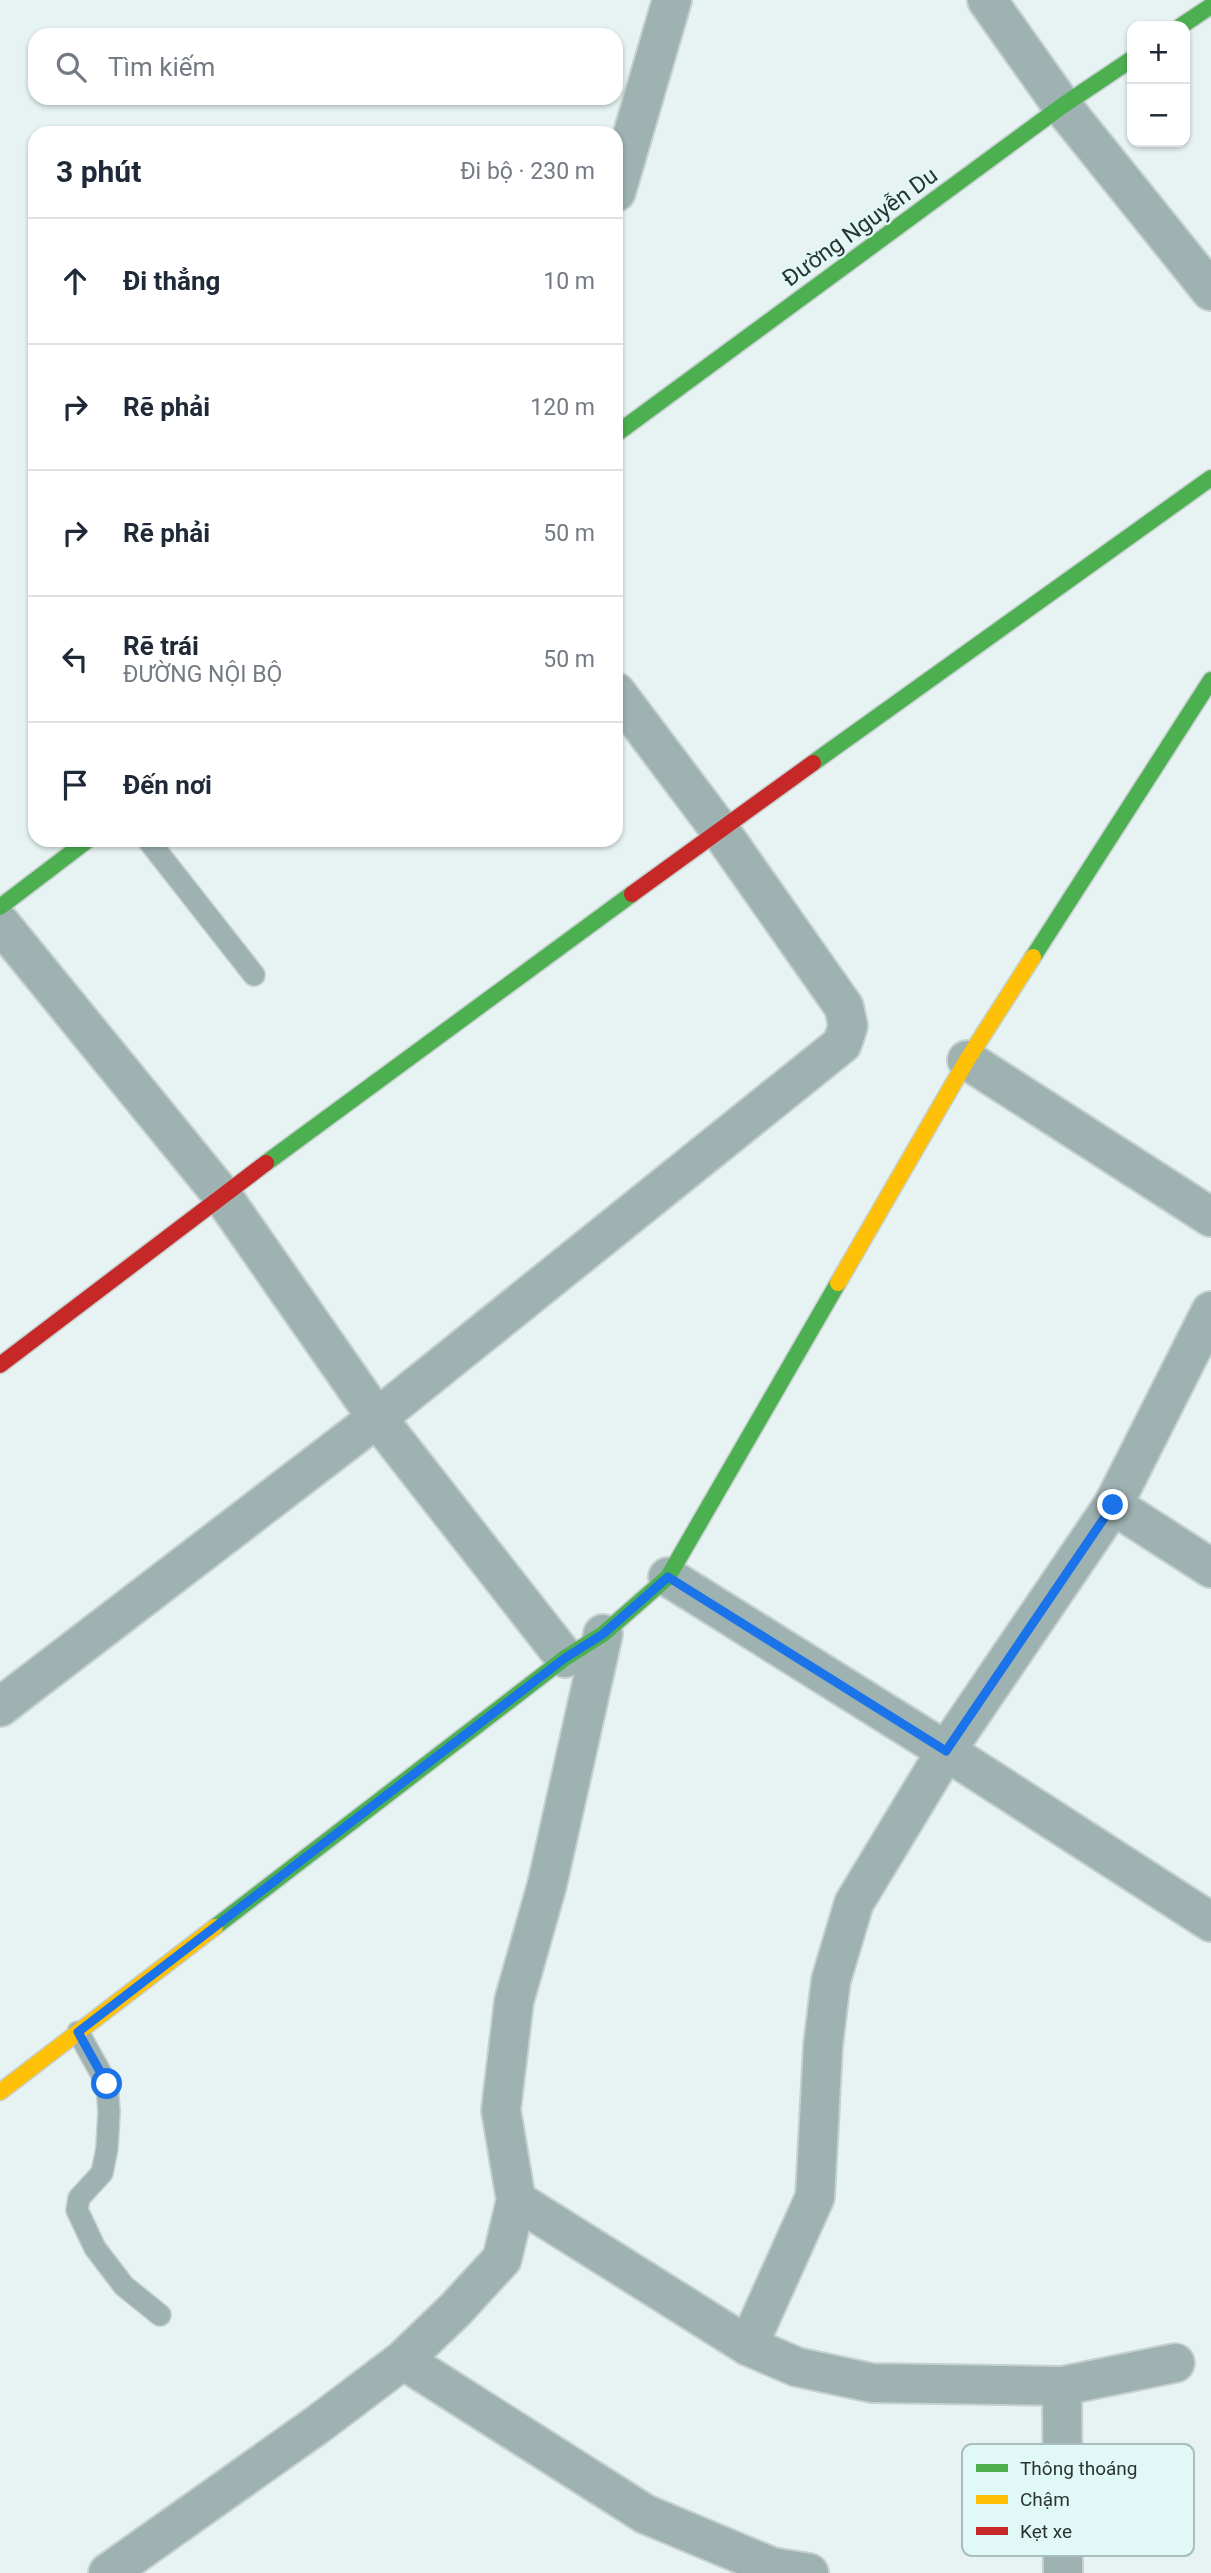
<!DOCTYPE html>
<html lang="vi">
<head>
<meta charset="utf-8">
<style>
  :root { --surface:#fff; --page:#f6f6f7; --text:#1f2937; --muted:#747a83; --line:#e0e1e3 }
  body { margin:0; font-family:Roboto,sans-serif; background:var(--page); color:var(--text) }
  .controls { position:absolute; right:21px; top:21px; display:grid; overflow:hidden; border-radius:14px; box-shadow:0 2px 5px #0004 }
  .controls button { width:63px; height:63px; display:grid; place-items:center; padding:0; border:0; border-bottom:2px solid var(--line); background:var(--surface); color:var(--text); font:35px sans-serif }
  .stop { position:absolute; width:21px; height:21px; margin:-16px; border:5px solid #1a73e8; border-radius:50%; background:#fff }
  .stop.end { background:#1a73e8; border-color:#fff; box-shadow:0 2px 7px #0008 }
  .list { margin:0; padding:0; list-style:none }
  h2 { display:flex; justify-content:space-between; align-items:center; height:91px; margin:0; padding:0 28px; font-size:30px }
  h2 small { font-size:23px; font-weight:400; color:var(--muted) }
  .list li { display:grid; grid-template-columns:46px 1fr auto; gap:21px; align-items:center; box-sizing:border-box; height:126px; padding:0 28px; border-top:2px solid var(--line) }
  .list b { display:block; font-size:26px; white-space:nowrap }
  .list p { margin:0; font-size:23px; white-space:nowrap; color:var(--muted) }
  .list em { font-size:23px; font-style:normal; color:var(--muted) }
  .icon { flex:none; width:38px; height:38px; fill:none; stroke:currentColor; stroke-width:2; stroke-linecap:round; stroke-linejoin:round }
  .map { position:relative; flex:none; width:1211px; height:2573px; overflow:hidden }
  .search { position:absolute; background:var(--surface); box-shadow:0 2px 5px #0004; left:28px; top:28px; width:595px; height:77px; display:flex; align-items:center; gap:18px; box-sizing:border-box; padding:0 24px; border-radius:21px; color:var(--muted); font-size:26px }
  .panel { position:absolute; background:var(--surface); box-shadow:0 2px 5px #0004; left:28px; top:126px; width:595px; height:721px; border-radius:21px }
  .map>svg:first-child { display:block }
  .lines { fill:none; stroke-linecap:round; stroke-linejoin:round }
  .lane-casing { stroke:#c5d0cf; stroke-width:24 }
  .street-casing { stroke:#c5d0cf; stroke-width:42 }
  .fast-casing { stroke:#c5d0cf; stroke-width:19 }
  .slow-casing { stroke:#c5d0cf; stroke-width:19 }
  .jam-casing { stroke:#c5d0cf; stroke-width:19 }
  .lane { stroke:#9eb2b1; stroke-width:21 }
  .street { stroke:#9eb2b1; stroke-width:38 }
  .fast { stroke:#4caf50; stroke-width:16 }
  .slow { stroke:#ffc107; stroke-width:16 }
  .jam { stroke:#c62828; stroke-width:16 }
  .route { stroke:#1a73e8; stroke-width:9 }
  .labels { text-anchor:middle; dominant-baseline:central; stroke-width:5; stroke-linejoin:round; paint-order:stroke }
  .street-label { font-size:23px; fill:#2a3433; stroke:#e0f9f7 }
  .key { fill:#e0f9f7; stroke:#a9bebc; stroke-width:2 }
  .key-label { font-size:19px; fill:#2a3433 }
</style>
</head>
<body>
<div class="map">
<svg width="1211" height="2573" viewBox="0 0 1211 2573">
  <rect width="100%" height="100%" fill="#e6f3f2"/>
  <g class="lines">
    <g class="lane-casing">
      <g id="lane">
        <polyline points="148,840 254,975"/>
        <polyline points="78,2032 107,2084 109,2112 107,2148 102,2173 79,2198 77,2210 95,2248 124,2286 160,2315"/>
      </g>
    </g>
    <g class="street-casing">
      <g id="street">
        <polyline points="987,0 1062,106 1211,291"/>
        <polyline points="616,192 672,0"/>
        <polyline points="0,923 221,1194 377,1418 565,1658"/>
        <polyline points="967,1060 1211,1217"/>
        <polyline points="1113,1505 1211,1568"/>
        <polyline points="668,1577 946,1751 1211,1922"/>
        <polyline points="0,1707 377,1418 842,1044 848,1026 844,1007 719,829 616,692"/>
        <polyline points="516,2200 748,2346 797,2367 872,2383 1062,2386 1063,2573"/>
        <polyline points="748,2346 815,2197 823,2046 831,1980 854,1903 946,1751 1113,1505 1211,1311"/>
        <polyline points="403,2360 645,2514 772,2567 809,2573"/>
        <polyline points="1062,2386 1175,2363"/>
        <polyline points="108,2573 317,2425 403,2360 455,2310 502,2259 516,2200 501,2110 514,2001 547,1885 603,1634"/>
      </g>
    </g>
    <g class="fast-casing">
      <g id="fast">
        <polyline points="1181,26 1211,6"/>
        <polyline points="616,434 1062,106 1132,59"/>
        <polyline points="813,763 1211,478"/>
        <polyline points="0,907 88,840"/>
        <polyline points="1033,957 1211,680"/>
        <polyline points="266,1163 632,894"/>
        <polyline points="215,1927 565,1658 603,1634 668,1577 838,1283"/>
      </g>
    </g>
    <g class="slow-casing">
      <g id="slow">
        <polyline points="838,1283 967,1060 1033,957"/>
        <polyline points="0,2092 215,1927"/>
      </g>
    </g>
    <g class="jam-casing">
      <g id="jam">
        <polyline points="632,894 813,763"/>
        <polyline points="0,1365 266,1163"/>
      </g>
    </g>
    <use href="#lane" class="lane"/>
    <use href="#street" class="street"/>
    <use href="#fast" class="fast"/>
    <use href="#slow" class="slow"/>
    <use href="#jam" class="jam"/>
  </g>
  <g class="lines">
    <polyline class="route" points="107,2084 78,2032 565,1658 603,1634 668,1577 946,1751 1113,1505"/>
  </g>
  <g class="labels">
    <g class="street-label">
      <text transform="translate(860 227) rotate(-36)">Đường Nguyễn Du</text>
    </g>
  </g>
  <rect x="962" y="2444" width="232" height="112" rx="10" class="key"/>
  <rect x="976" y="2464" width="32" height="8" fill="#4caf50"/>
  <rect x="976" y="2495" width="32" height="9" fill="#ffc107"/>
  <rect x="976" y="2527" width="32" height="8" fill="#c62828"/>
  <g class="key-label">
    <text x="1020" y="2475">Thông thoáng</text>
    <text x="1020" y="2506">Chậm</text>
    <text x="1020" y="2538">Kẹt xe</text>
  </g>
</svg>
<div class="controls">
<button>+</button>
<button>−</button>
</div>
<div class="stop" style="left:107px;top:2084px"></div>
<div class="stop end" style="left:1113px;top:1505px"></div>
<div class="search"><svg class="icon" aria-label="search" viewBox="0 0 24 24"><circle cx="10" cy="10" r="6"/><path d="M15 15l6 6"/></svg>Tìm kiếm</div>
<section class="panel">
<h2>3 phút<small>Đi bộ · 230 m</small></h2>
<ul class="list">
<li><svg class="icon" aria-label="ahead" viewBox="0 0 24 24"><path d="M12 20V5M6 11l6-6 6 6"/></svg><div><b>Đi thẳng</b></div><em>10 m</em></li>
<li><svg class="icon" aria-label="right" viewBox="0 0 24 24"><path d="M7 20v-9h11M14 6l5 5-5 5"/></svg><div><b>Rẽ phải</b></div><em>120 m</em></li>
<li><svg class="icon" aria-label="right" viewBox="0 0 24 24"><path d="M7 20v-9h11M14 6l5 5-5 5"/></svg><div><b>Rẽ phải</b></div><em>50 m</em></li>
<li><svg class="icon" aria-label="left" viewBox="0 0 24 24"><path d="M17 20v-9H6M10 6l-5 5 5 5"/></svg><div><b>Rẽ trái</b><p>ĐƯỜNG NỘI BỘ</p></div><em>50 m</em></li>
<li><svg class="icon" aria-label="arrive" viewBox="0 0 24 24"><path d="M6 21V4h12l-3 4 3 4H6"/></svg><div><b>Đến nơi</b></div></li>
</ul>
</section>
</div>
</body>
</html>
